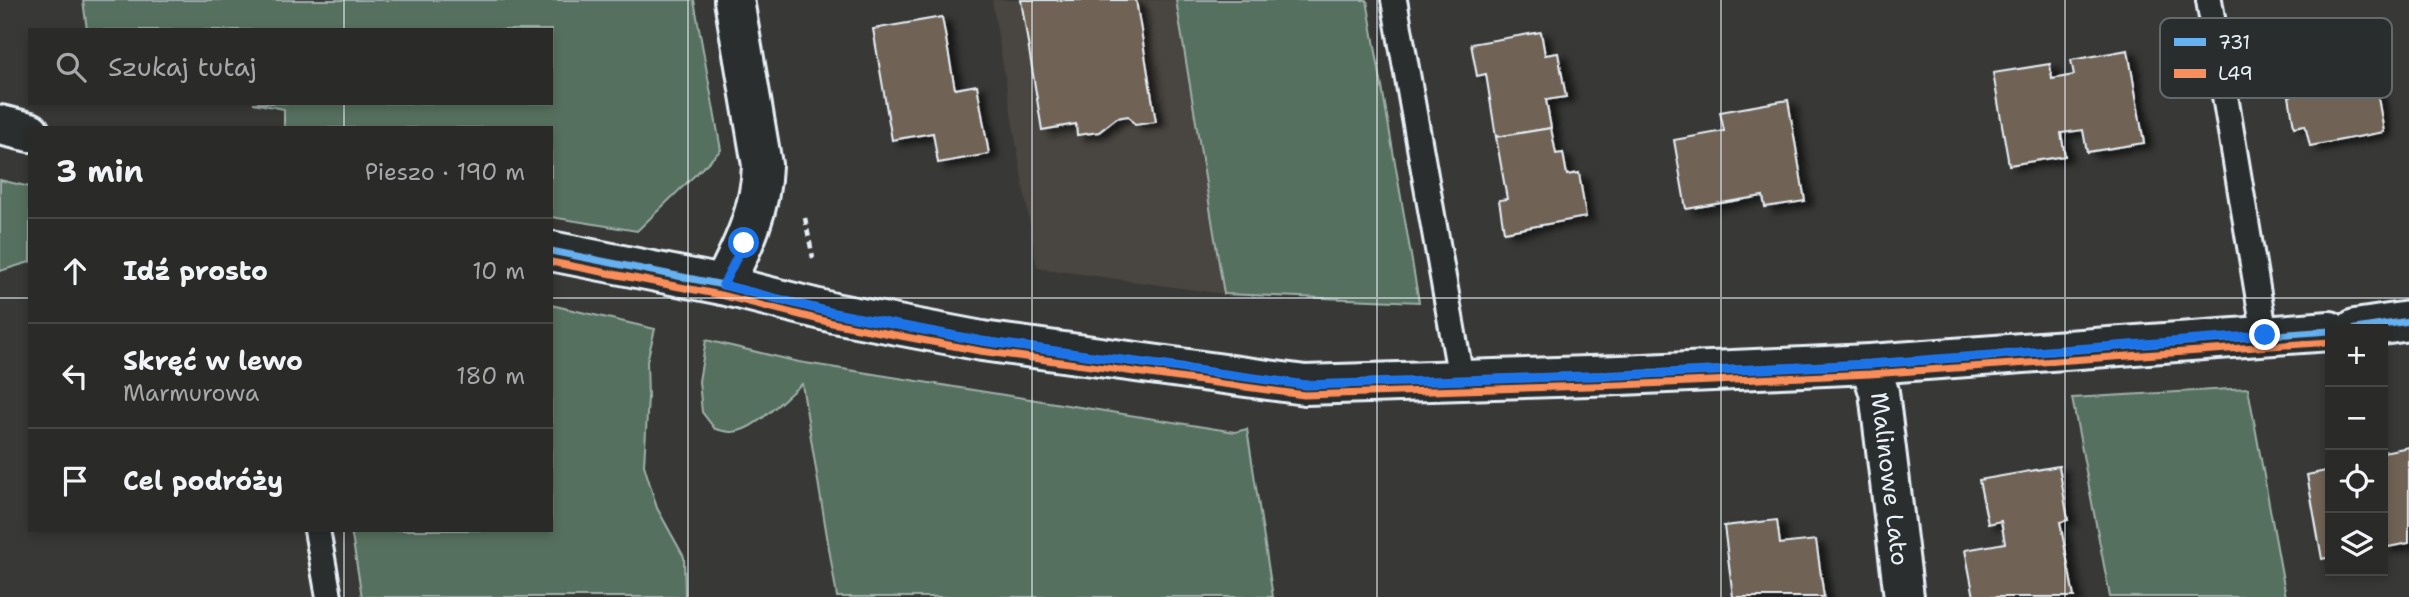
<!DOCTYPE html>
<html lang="pl">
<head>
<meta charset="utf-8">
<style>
  :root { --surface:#2a2a28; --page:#323230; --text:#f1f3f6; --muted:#a5a7a8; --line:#464645 }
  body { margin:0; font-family:"Shantell Sans",sans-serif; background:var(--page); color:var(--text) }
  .controls { position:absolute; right:21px; bottom:21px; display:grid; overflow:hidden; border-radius:0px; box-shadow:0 4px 10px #0003 }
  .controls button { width:63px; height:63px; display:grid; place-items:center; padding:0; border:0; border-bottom:2px solid var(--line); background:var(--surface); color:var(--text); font:35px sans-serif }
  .stop { position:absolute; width:21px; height:21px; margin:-16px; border:5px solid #1a73e8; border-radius:50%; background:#fff }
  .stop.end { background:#1a73e8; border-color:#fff; box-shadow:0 2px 7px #0008 }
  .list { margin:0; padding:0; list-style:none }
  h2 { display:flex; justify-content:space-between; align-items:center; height:91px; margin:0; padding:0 28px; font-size:30px }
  h2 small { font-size:23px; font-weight:400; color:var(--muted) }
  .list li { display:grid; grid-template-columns:46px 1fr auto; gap:21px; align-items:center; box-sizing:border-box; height:105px; padding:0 28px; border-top:2px solid var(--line) }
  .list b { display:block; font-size:26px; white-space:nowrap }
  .list p { margin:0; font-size:23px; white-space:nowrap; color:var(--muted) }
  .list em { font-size:23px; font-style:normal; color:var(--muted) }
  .icon { flex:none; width:38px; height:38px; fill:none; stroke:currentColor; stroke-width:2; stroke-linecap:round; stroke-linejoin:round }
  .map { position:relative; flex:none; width:2409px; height:597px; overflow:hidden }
  .search { position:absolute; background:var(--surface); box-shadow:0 4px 10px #0003; left:28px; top:28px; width:525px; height:77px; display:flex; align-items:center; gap:18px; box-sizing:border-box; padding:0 24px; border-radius:0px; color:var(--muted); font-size:26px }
  .panel { position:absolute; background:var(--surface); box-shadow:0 4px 10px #0003; left:28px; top:126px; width:525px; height:406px; border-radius:0px }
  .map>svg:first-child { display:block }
  .built { fill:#484540 }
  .green { fill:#56705e; stroke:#9fb0ab; stroke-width:2 }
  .building { fill:#6f6356; stroke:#e8f1f8; stroke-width:2; filter:url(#shadow) }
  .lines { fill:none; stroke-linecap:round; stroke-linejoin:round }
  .service-casing { stroke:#e8f1f8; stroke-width:30 }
  .minor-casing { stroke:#e8f1f8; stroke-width:44 }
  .path { stroke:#e8f1f8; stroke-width:4.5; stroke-dasharray:7 5; stroke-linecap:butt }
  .service { stroke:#2a2d2e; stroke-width:24 }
  .minor { stroke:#2a2d2e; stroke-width:38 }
  .bus-1-casing { stroke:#2a2d2e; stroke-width:12 }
  .bus-2-casing { stroke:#2a2d2e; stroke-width:12 }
  .bus-1 { stroke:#66b1f2; stroke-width:7 }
  .bus-2 { stroke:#fa8e5a; stroke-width:7 }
  .route { stroke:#1a73e8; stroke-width:9 }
  .grid { fill:none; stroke:#e8f1f8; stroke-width:2; stroke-opacity:0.55 }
  .labels { text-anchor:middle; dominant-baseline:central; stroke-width:5; stroke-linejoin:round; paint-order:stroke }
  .street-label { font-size:24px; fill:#e8f1f8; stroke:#2a2d2e }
  .key { fill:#2a2d2e; stroke:#63686b; stroke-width:2 }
  .key-label { font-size:19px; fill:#e8f1f8 }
</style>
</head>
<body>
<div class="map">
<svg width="2409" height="597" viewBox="0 0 2409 597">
  <defs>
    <filter id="shadow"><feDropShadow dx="8" dy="4.5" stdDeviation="3.5" flood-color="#0009"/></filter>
  </defs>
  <rect width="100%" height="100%" fill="#383836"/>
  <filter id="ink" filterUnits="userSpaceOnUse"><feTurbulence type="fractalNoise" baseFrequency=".0143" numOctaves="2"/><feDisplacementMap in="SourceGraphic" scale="14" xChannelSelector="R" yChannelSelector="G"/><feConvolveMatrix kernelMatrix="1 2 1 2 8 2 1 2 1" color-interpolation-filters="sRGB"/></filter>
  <g filter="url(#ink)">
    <polygon class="built" points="992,0 1176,0 1224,294 1037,268"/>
    <g class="green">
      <polygon points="83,0 694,0 721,150 637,231 551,217 551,128 284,128 284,109 253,103 551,103 551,30 87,30"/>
      <polygon points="1176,0 1367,0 1419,302 1224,294"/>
      <polygon points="0,180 30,187 30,262 0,271"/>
      <polygon points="551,305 655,329 647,361 648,397 644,465 657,508 684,557 685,597 362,597 351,530 551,530"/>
      <path d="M706,340l93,22 436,70 12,-3 26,168h-436l-35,-213c-18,13 -46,47 -70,48 -5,0 -12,-2 -17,-3l-13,-17 -3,-31z"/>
      <polygon points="2248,388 2286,597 2110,597 2072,398"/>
    </g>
    <g class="building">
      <polygon points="1021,0 1136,0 1156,122 1135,125 1128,116 1117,118 1099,132 1077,135 1076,124 1042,130"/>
      <polygon points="942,17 955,89 977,85 989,154 938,163 933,133 892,140 873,29"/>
      <polygon points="1541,32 1545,55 1558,53 1566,97 1546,100 1551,128 1496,137 1486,74 1477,76 1471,44"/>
      <polygon points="2128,50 2144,143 2087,152 2083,130 2061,133 2065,156 2009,165 1993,73 2050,64 2052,79 2074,75 2071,60"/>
      <polygon points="2375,80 2384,132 2310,146 2305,125 2294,127 2289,96"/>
      <polygon points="1788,100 1805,201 1765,207 1763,196 1686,209 1674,140 1724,131 1720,112"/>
      <polygon points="1551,128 1556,154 1563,153 1567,175 1579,173 1586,217 1504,232 1499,200 1507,199 1496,137"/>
      <polygon points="2409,447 2409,543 2383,548 2383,452"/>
      <polygon points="2059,466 2068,520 2060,522 2074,597 1974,597 1965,550 2005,543 2001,521 1988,524 1979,480"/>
      <polygon points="2330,470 2330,557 2322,559 2307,475"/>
      <polygon points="1777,520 1780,544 1816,540 1824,597 1733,597 1724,526"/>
    </g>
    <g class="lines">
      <g class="service-casing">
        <g id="service">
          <polyline points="1394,0 1461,379"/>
          <polyline points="2209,0 2265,336"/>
          <polyline points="317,530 329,597"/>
        </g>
      </g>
      <g class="minor-casing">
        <g id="minor">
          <polyline points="0,125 30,132"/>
          <polyline points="551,251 723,285 834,313 982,341 1305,385 1621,375 1870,364 2330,331"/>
          <path d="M723,285c20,-38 38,-76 39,-120l-28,-165"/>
          <polyline points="2355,329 2409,321"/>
          <path id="s1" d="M1870,364l9,28 25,205"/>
        </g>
      </g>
      <polyline class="path" points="805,218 813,258"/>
      <use href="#service" class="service"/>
      <use href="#minor" class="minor"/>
      <g class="bus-1-casing">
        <g id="bus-1">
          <polyline points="551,251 723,285 834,313 982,341 1305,385 1621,375 1870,364 2330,331"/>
          <polyline points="2355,329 2409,321"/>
        </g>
      </g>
      <g class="bus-2-casing">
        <polyline id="bus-2" points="551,262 721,295 832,323 980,351 1304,395 1621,385 1870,374 2330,342"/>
      </g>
      <use href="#bus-1" class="bus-1"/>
      <use href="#bus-2" class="bus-2"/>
    </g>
  </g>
  <g class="lines" filter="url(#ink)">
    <polyline class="route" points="744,243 723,285 834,313 982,341 1306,385 1621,375 1870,364 2265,335"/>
  </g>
  <path class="grid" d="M344,0v30M688,0v597M1032,0v597M1377,0v597M1721,0v597M2065,0v597M344,103v25M0,298h30M551,298h1858M344,530v67"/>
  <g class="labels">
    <g class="street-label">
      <text stroke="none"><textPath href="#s1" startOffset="117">Malinowe Lato</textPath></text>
    </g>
  </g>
  <rect x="2160" y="18" width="232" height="80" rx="10" class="key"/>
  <rect x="2174" y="38" width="32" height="8" fill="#66b1f2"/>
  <rect x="2174" y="69" width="32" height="9" fill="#fa8e5a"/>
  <g class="key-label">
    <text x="2218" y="49">731</text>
    <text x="2218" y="80">L49</text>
  </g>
</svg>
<div class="controls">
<button>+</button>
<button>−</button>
<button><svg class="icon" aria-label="locate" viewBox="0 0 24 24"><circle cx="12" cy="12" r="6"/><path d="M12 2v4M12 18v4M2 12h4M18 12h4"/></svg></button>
<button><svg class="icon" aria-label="layers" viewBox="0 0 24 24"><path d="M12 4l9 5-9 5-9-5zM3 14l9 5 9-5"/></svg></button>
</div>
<div class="stop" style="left:744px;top:243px"></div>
<div class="stop end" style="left:2265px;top:335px"></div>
<div class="search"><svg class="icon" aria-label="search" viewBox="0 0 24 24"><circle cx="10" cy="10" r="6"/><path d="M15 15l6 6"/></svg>Szukaj tutaj</div>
<section class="panel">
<h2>3 min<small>Pieszo · 190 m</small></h2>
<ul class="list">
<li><svg class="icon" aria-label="ahead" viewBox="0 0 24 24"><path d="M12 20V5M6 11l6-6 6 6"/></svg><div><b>Idź prosto</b></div><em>10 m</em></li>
<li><svg class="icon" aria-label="left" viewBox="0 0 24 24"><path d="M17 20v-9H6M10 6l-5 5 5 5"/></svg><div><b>Skręć w lewo</b><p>Marmurowa</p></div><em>180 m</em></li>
<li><svg class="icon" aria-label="arrive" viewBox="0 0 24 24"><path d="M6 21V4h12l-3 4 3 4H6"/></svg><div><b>Cel podróży</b></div></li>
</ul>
</section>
</div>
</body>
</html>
